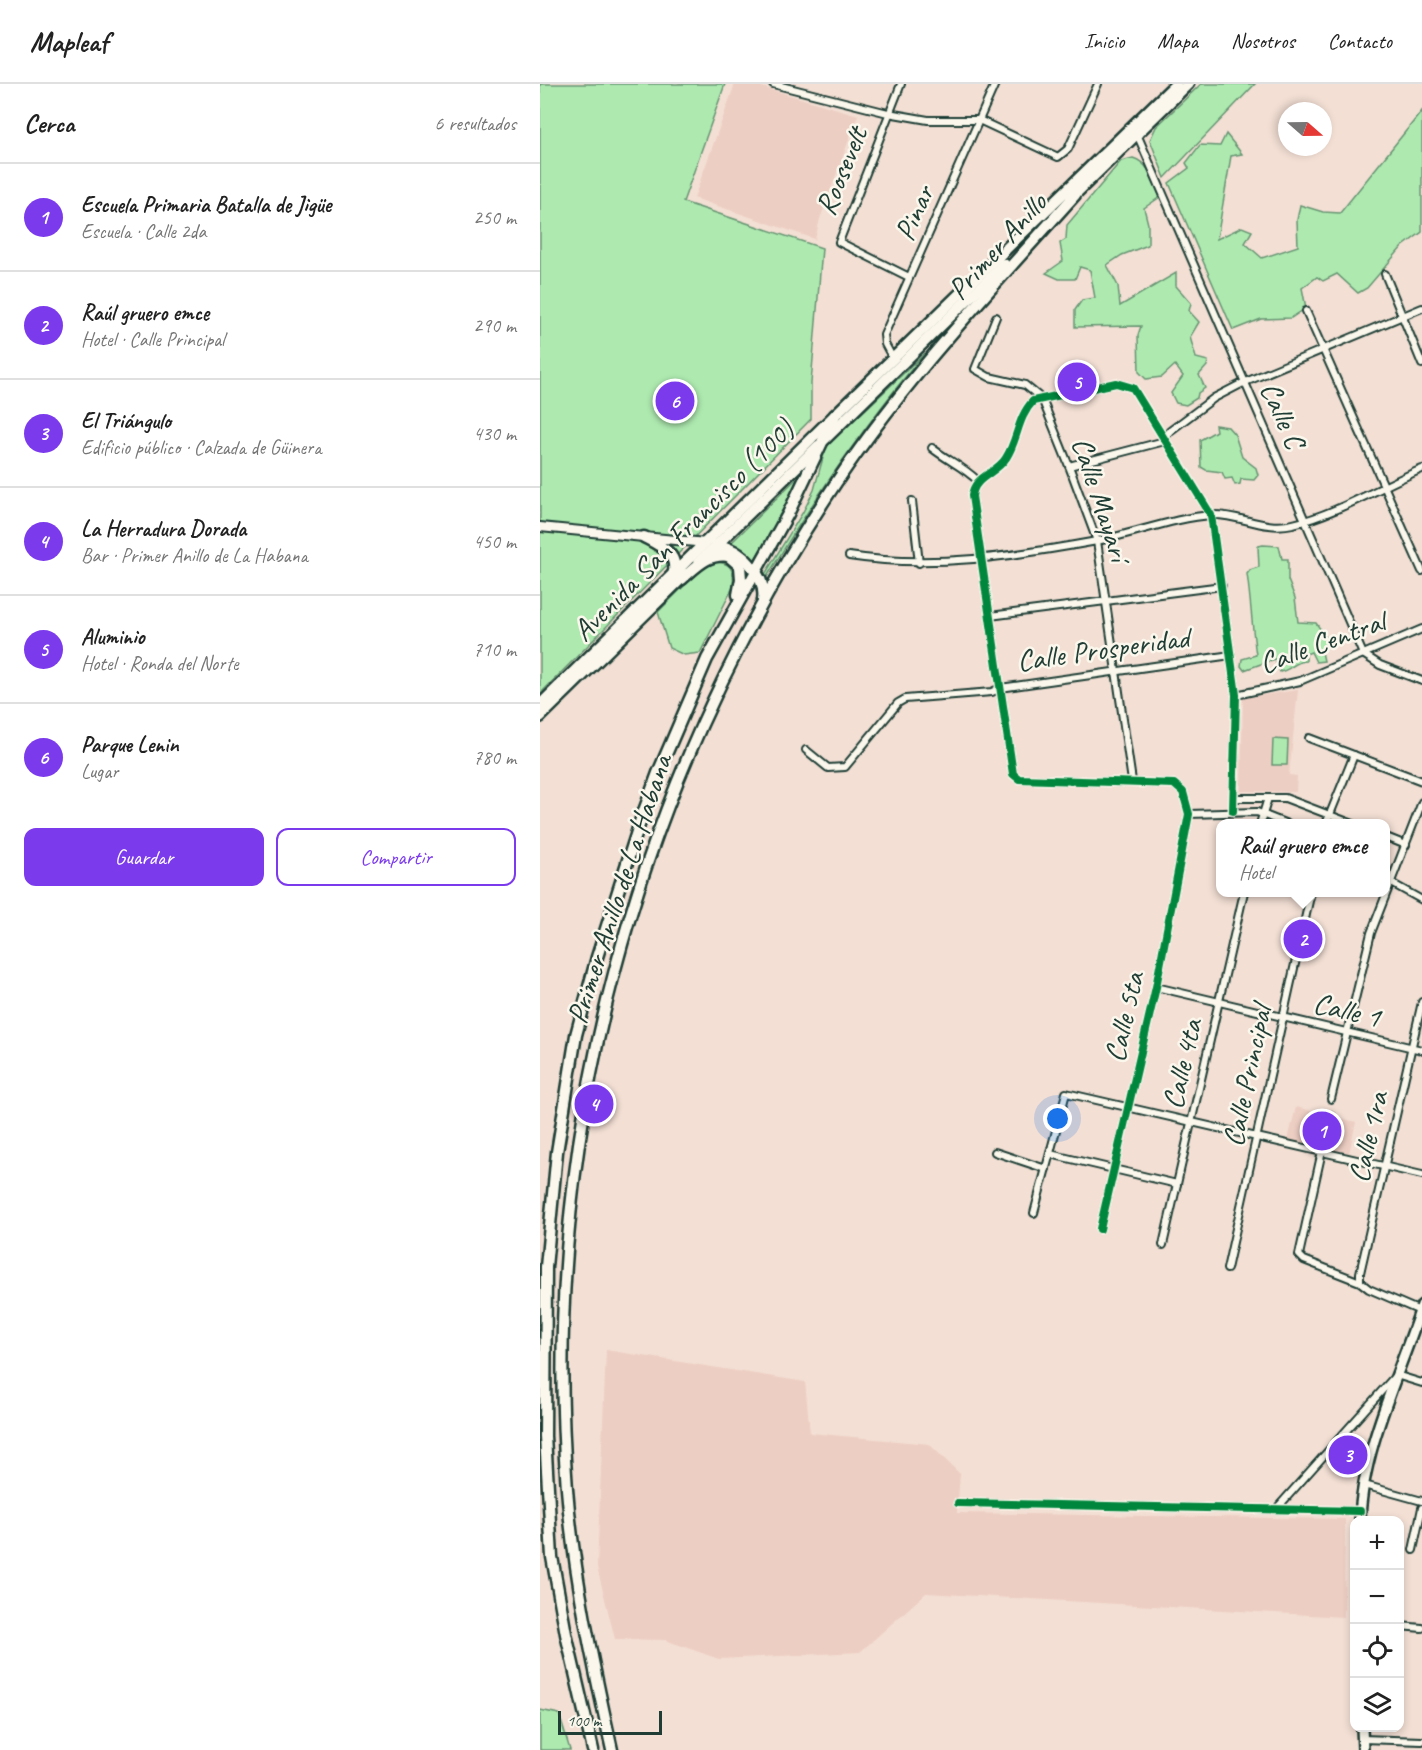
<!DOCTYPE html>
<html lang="es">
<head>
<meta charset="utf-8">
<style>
  :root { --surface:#fff; --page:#f2f2f2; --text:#222; --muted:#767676; --line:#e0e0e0; --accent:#7c3aed }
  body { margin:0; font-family:Caveat,sans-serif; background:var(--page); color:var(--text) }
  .controls { position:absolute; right:18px; bottom:18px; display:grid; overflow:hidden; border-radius:12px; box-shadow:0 3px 9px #0003 }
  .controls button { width:54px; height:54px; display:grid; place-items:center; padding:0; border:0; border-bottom:2px solid var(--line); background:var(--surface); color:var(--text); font:30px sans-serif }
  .compass { position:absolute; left:738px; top:18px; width:54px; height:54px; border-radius:50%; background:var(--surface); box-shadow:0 3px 9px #0003; rotate:110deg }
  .scale { position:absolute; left:18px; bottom:15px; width:104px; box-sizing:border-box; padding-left:6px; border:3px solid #1f3d34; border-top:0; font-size:16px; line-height:21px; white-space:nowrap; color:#1f3d34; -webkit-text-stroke:4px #fbf7ec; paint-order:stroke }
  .you { position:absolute; left:518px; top:1035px; width:21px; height:21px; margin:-15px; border:4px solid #fff; border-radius:50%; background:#1a73e8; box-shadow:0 0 0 9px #1a73e833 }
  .badge { display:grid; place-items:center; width:39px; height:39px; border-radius:50%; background:var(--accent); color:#fff; font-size:20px; font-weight:700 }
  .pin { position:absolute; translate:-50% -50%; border:3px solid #fff; box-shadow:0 2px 6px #0006 }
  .popup { position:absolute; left:676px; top:735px; width:174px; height:78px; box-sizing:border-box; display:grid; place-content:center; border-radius:12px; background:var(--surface); filter:drop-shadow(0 2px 4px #0005); font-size:20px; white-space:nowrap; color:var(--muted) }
  .popup b { font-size:22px; color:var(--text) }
  .popup::after { content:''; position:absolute; left:50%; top:100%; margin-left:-12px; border:12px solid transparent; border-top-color:var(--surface) }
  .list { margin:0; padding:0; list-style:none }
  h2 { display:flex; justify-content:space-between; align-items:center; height:78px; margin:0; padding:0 24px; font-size:26px }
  h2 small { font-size:20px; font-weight:400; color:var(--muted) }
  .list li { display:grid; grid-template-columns:39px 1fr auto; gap:18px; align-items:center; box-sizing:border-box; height:108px; padding:0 24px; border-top:2px solid var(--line) }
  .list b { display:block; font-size:22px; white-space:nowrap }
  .list p { margin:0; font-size:20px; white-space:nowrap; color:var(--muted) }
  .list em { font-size:20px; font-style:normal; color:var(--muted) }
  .actions { display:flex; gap:12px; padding:18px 24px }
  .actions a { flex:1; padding:14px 0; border:2px solid var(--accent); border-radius:12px; text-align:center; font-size:21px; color:var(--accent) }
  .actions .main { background:var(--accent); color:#fff }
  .icon { flex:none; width:33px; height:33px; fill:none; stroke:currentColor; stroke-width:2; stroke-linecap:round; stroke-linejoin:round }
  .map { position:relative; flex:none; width:882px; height:1666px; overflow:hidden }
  header { display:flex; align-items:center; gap:36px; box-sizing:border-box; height:84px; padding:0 30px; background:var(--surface); border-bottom:2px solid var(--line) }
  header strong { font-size:28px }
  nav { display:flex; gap:33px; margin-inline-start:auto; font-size:21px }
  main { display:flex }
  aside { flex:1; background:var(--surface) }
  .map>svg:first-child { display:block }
  .built { fill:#edcec3 }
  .green { fill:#aeeab0; stroke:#669472; stroke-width:1.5 }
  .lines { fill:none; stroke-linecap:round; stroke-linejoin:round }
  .minor-casing { stroke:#1f3d34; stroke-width:10 }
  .tertiary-casing { stroke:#1f3d34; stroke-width:12 }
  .secondary-casing { stroke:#1f3d34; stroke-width:14 }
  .trunk-casing { stroke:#1f3d34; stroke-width:15 }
  .motorway-casing { stroke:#1f3d34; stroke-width:15 }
  .minor { stroke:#fbf7ec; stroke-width:6 }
  .tertiary { stroke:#fbf7ec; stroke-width:8 }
  .secondary { stroke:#fbf7ec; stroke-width:9 }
  .trunk { stroke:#fbf7ec; stroke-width:10 }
  .motorway { stroke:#fbf7ec; stroke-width:10 }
  .cycleway-casing { stroke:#fbf7ec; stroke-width:11 }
  .cycleway { stroke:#00873e; stroke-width:8 }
  .labels { text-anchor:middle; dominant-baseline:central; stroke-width:5; stroke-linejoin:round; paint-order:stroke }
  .street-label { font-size:30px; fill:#1f3d34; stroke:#fbf7ec }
</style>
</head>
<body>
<header>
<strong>Mapleaf</strong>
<nav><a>Inicio</a><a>Mapa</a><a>Nosotros</a><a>Contacto</a></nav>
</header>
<main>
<aside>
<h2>Cerca<small>6 resultados</small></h2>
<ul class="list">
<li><span class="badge">1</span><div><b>Escuela Primaria Batalla de Jigüe</b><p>Escuela · Calle 2da</p></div><em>250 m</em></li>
<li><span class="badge">2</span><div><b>Raúl gruero emce</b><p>Hotel · Calle Principal</p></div><em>290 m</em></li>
<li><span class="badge">3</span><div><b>El Triángulo</b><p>Edificio público · Calzada de Güinera</p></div><em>430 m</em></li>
<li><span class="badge">4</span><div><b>La Herradura Dorada</b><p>Bar · Primer Anillo de La Habana</p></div><em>450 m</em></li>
<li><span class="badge">5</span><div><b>Aluminio</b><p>Hotel · Ronda del Norte</p></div><em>710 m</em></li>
<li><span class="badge">6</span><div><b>Parque Lenin</b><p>Lugar</p></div><em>780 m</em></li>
</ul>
<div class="actions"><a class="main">Guardar</a><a>Compartir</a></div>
</aside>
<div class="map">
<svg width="882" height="1666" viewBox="0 0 882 1666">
  <rect width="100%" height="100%" fill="#f3dfd4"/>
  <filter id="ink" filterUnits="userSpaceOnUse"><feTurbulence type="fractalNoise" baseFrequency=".0167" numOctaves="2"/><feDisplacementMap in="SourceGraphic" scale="12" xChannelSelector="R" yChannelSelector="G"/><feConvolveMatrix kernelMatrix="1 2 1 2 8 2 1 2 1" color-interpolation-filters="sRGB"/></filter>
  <g filter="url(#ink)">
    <g class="built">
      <polygon points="195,0 212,0 318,31 280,135 275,155 154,114"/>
      <polygon points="758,606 749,691 757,692 756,708 701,707 703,614"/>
      <polygon points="756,1023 816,1038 809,1069 748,1056"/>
      <polygon points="66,1266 265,1298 270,1349 389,1360 420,1390 417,1429 805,1435 804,1533 386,1509 320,1568 179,1575 125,1556 75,1555 57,1483"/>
    </g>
    <g class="green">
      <polygon points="0,0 185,0 143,118 282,164 271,299 271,335 0,610"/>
      <polygon points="661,0 715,0 625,94 610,56 616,43"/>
      <polygon points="882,27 882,148 862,163 827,204 818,209 797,190 783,197 777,193 762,204 766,224 751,234 721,235 693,246 629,99 649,84 646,79 660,61 680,62 686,50 702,70 691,72 677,155 702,143 712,147 705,159 722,174 758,162 757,136 760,121 783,128 800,129"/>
      <path d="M593,74c17,5 21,25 27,39l-16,11 4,16v21l-26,10 -15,10 11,21 2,20 56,-33v13l15,17 -2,8 10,11 -9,15 6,21 12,3 -1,5 -8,9 6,13 -7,5 -1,5 -11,7 -10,-2 -5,-10 12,-17 -8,-11 -13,12 -16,2 -7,-7 -1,-37 3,-9 -66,1v-17l7,-10 13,-2 -5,-28 -10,-3 -5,12h-16l-13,-6 17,-12 -3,-18 6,-4 1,-14 54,-64z"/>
      <path d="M385,269c-61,72 -112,147 -160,227l-3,-1 41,-67 11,-22 12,-43z"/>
      <polygon points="675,341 688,343 695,351 702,373 716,384 718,391 714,396 701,395 700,400 695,401 692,394 685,395 682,388 666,386 661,383 660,356 676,347"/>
      <polygon points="259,392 247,421 213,479 189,461"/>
      <path d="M723,461l16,1 3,13h6v21l7,18 3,24 18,1 12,17 -6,12 2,9 -8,1 -5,-10 -5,2v7c-11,0 -15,9 -26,11l-5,-13 -31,11 -3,-4 1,-7 14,-4c-4,-27 -5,-54 -9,-81l3,-4 9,-3 -1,-21z"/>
      <path d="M172,478c19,-1 23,8 21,25l-33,66 -16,2 -15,-7 -11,-36 43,-43z"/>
      <polygon points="733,655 748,656 747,681 732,681"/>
      <polygon points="0,1626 19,1630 30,1666 0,1666"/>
    </g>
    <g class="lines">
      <g class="minor-casing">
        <g id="minor">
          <polyline points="233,0 348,29 388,36 439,36 518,73 528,65 558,0"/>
          <polyline points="361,0 299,158 369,193"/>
          <polyline points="597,50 823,570 840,581 882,597"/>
          <polyline points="845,190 882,280"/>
          <polyline points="766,227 882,487"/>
          <polyline points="456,233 435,285 449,293 485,301 502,315 529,382 557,457 592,697"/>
          <polyline points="353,275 345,260 344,251 455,0"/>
          <path d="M392,364c15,12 32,19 46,33"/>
          <polyline points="529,382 621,358 630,347 674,314 703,299 882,224"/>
          <polyline points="372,417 379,479"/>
          <path d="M309,472c83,13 166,0 248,-15 36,-7 80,-24 115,-26 28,-1 52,16 81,9 41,-9 89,-38 129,-55"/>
          <polyline points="450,532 682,502"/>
          <polyline points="696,611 760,597 882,545"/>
          <polyline points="769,654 882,697"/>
          <polyline points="266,666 288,684 305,683 358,619 365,615 452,608 460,604 691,571"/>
          <polyline points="695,714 745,714 813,740"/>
          <polyline points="649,730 717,728 747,740"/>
          <polyline points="720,740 728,714"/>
          <polyline points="786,740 814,671"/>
          <polyline points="846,753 866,761"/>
          <polyline points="846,796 882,816"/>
          <polyline points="616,903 882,966"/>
          <polyline points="791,1015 831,849 882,718"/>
          <polyline points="790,1031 759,1171 764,1176 820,1198 829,1205 880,1227"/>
          <polyline points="455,1068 506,1085"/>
          <polyline points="510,1070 637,1100"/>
          <polyline points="494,1129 526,1009 882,1091"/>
          <path d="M560,1145l56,-242 33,-173 -6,-22 -9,-8 -155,-5 -6,-5 -41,-278c2,-20 24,-22 34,-38 12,-18 11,-40 27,-57l83,-18 17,5 78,127 25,180 -3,116"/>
          <polyline points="623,1161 704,808"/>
          <polyline points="687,1185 771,808"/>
          <polyline points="820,1198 820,1189 882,918"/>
          <polyline points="824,1401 882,1417"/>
          <polyline points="418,1419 820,1427"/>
          <polyline points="738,1423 856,1291 882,1299"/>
          <polyline points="873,1466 882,1424"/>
          <polyline points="860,1542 882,1544"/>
          <polyline points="823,1655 882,1657"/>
        </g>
      </g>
      <g class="tertiary-casing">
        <polyline id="tertiary" points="0,443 166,459"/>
      </g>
      <g class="secondary-casing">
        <g id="secondary">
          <path d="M820,1436c2,-71 40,-147 62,-215"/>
          <polyline points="822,1644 823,1666"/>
        </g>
      </g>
      <g class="trunk-casing">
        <g id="trunk">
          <path d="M104,453c17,9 36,17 29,39"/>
          <polyline points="158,479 278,362"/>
          <polyline points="0,621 295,331"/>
          <polyline points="0,633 146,490"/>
        </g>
      </g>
      <g class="motorway-casing">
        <g id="motorway">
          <polyline points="531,114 648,0"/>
          <polyline points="284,356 464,180"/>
          <path d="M176,461c24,3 51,30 47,55"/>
          <polyline points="178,463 200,482 201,495 198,511"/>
          <path d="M142,495c15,-13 26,-26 47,-23"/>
          <polyline points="53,1666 26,1550 12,1473 5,1352 6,1183 17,1068 36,951 57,873 101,735 118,689 167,575 248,430 295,331 636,0"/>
          <path d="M72,1666c-19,-86 -38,-173 -45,-261 -27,-351 67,-697 259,-991 71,-110 162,-206 249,-303"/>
        </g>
      </g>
      <use href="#minor" class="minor"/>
      <use href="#tertiary" class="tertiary"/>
      <use href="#secondary" class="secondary"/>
      <use href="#trunk" class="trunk"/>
      <use href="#motorway" class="motorway"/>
      <g class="cycleway-casing">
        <g id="cycleway">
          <path d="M560,1145l56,-242 33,-173 -6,-22 -9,-8 -155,-5 -6,-5 -41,-278c2,-20 24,-22 34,-38 12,-18 11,-40 27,-57l83,-18 17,5 78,127 25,180 -3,116"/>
          <polyline points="418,1419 820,1427"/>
        </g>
      </g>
      <use href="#cycleway" class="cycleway"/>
    </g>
  </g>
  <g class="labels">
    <g class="street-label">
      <text transform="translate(301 87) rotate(-68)">Roosevelt</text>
      <text transform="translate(374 129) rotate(-66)">Pinar</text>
      <text transform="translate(457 162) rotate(-48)">Primer Anillo</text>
      <text transform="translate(743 331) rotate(66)">Calle C</text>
      <text transform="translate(561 415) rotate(72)">Calle Mayarí</text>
      <text transform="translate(143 446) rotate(-45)">Avenida San Francisco (100)</text>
      <text transform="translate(782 558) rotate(-20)">Calle Central</text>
      <text transform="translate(563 565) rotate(-8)">Calle Prosperidad</text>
      <text transform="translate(79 805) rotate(-72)">Primer Anillo de La Habana</text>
      <text transform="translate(807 926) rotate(13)">Calle 1</text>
      <text transform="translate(584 933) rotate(-77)">Calle 5ta</text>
      <text transform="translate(642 980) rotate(-77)">Calle 4ta</text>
      <text transform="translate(707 992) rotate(-78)">Calle Principal</text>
      <text transform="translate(828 1053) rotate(-77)">Calle 1ra</text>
    </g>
  </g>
</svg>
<div class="controls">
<button>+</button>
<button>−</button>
<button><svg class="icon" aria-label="locate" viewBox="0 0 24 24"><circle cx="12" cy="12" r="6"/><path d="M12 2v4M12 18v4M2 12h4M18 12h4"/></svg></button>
<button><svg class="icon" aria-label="layers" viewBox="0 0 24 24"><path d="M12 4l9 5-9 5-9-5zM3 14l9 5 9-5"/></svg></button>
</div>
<svg class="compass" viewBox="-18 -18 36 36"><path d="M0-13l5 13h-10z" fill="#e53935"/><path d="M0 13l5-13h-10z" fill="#767676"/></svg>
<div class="scale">100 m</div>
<div class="you"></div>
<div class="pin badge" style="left:782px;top:1047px">1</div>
<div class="pin badge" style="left:763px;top:855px">2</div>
<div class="popup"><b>Raúl gruero emce</b>Hotel</div>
<div class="pin badge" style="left:808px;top:1371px">3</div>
<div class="pin badge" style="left:54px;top:1020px">4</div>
<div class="pin badge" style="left:537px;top:298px">5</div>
<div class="pin badge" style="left:135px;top:317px">6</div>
</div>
</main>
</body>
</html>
